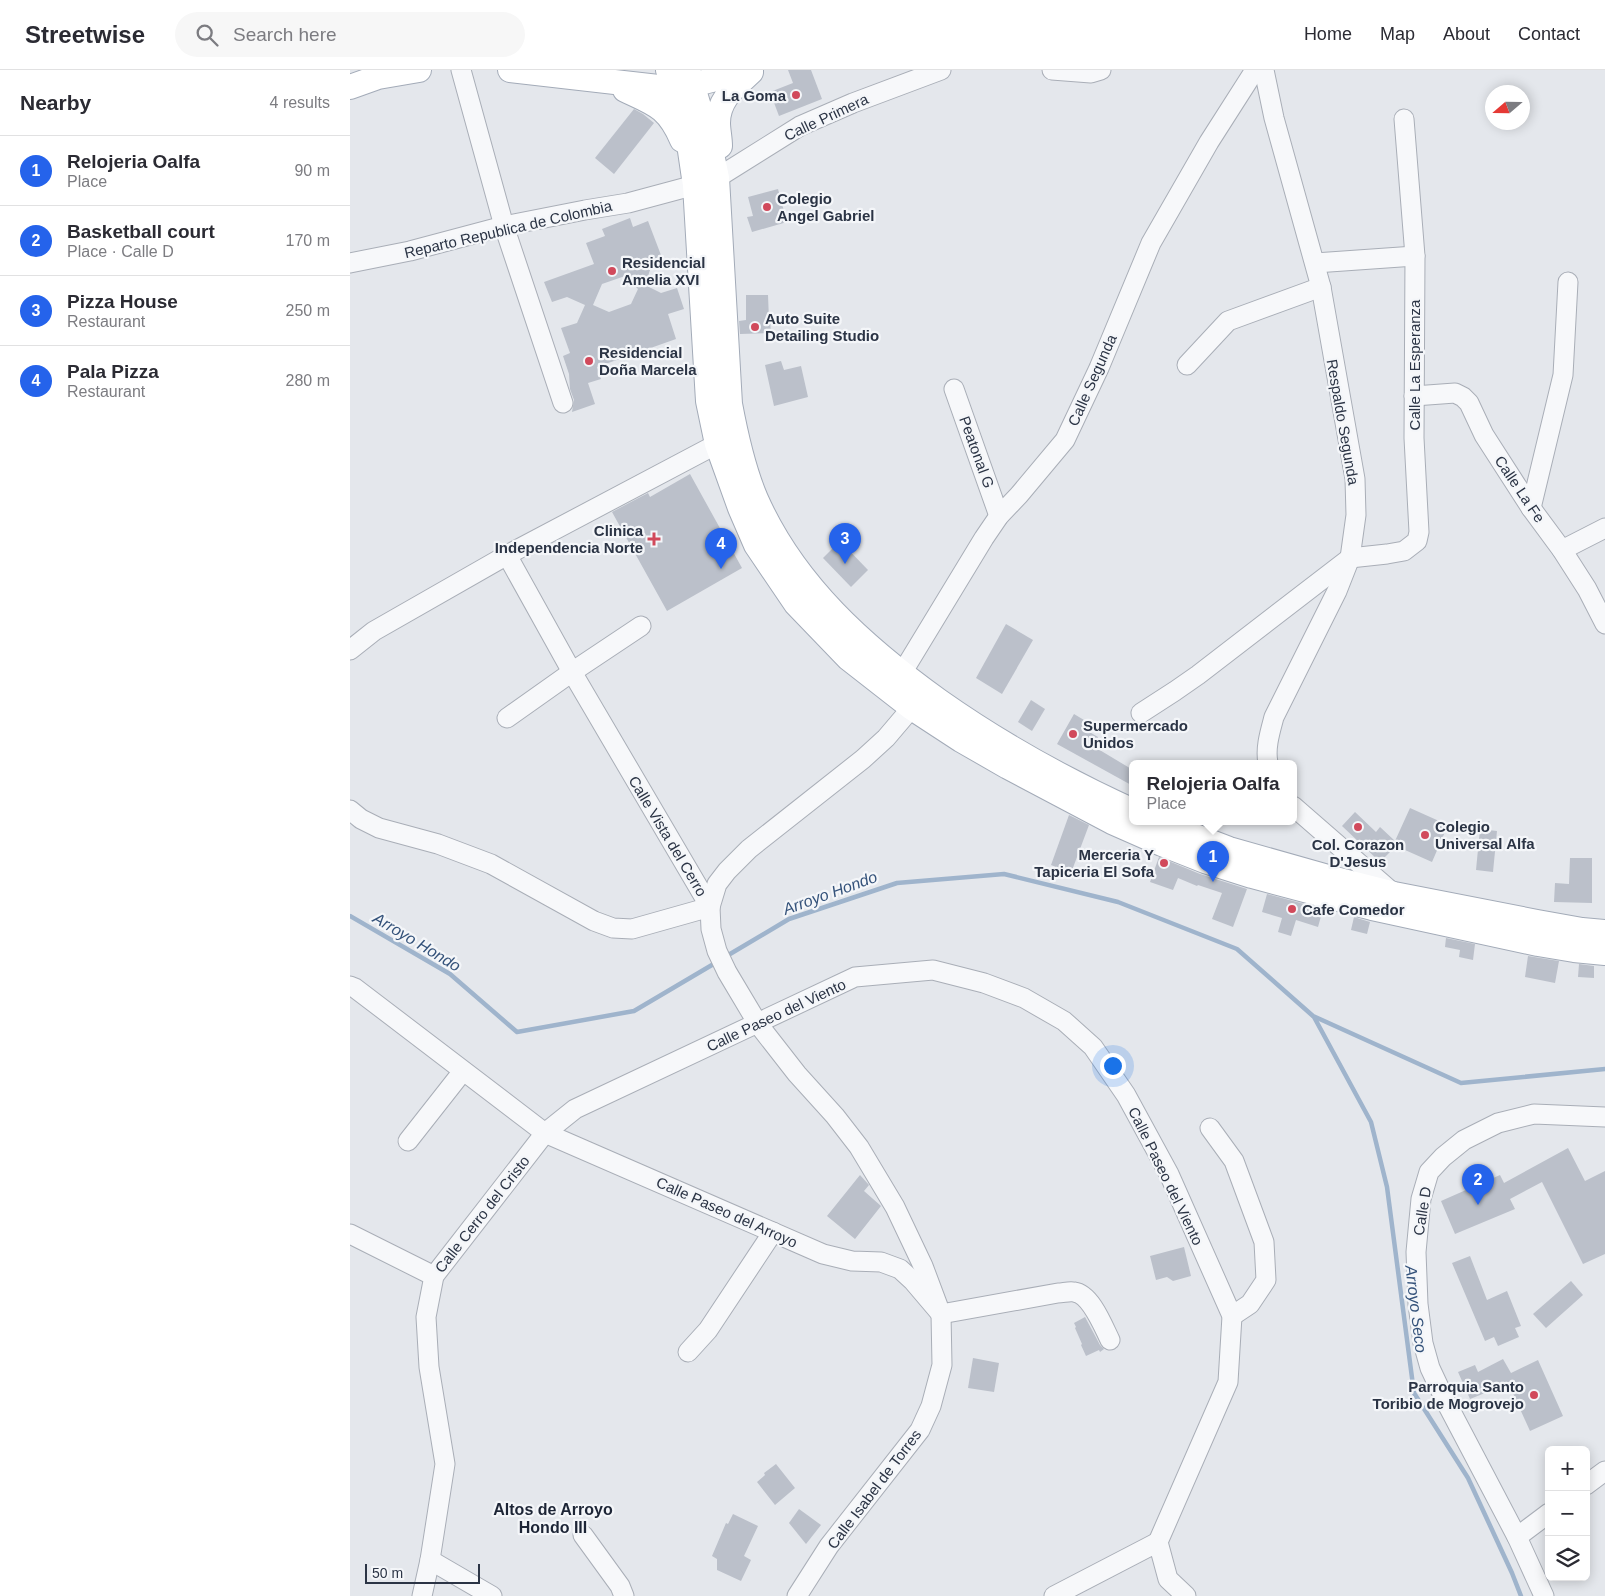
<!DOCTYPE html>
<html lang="en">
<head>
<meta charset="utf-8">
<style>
  :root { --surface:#fff; --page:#f7f7f7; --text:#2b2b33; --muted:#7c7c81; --line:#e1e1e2; --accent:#2563eb }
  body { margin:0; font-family:Helvetica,sans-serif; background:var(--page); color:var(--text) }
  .controls { position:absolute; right:15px; bottom:15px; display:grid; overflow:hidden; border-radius:8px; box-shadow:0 2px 12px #0003 }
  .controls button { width:45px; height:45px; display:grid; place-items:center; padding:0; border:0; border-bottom:1px solid var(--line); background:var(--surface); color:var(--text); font:25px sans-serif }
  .compass { position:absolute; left:1135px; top:15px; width:45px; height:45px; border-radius:50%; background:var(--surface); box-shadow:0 2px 12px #0003; rotate:250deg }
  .scale { position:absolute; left:15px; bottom:12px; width:115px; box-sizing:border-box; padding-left:5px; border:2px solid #2b3445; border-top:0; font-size:14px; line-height:18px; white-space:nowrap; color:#2b3445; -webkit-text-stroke:4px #f4f6f9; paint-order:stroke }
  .you { position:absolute; left:762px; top:995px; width:18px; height:18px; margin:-12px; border:4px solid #fff; border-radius:50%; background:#1a73e8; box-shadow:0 0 0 8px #1a73e833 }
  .badge { display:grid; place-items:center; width:32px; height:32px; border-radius:50%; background:var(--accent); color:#fff; font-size:16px; font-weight:700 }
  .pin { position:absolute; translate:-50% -41px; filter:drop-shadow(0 1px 2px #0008) }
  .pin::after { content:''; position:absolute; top:26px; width:18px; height:15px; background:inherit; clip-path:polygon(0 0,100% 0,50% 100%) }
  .popup { position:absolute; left:779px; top:690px; width:168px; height:65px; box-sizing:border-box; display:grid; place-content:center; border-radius:8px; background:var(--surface); filter:drop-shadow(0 1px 4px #0005); font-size:16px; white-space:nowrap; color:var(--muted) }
  .popup b { font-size:19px; color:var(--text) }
  .popup::after { content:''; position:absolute; left:50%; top:100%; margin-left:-10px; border:10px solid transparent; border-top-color:var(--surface) }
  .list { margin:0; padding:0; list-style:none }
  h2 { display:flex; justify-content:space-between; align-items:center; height:65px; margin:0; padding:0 20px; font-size:21px }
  h2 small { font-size:16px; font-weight:400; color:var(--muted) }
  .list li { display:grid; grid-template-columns:32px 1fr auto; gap:15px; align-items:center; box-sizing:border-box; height:70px; padding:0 20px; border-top:1px solid var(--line) }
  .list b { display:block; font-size:19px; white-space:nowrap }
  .list p { margin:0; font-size:16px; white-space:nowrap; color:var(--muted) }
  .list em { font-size:16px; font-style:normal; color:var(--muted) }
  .icon { flex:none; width:28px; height:28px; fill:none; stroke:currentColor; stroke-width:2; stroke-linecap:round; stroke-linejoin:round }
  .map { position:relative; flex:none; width:1255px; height:1526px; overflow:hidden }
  header { display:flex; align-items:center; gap:30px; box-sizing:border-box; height:70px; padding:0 25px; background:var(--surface); border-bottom:1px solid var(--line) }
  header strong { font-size:24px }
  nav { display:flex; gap:28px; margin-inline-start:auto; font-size:18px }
  .search { width:350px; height:45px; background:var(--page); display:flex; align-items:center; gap:12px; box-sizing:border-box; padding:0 18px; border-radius:28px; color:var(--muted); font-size:19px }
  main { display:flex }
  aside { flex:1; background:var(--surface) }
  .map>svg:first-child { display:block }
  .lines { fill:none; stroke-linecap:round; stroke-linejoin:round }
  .stream { stroke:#9fb4cc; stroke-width:4.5 }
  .building { fill:#bbc0ca; fill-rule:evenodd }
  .minor-casing { stroke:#a9aeb7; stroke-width:21 }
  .major-casing { stroke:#a3abb8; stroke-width:26 }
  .minor { stroke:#f7f8fa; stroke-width:19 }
  .major { stroke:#fff; stroke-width:24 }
  .poi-dot { fill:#d1495b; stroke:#f4f6f9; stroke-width:2 }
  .labels { text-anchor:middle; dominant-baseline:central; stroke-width:4.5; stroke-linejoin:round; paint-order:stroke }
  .poi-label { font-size:15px; font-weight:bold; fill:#2b3445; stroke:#f4f6f9; text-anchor:start }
  .street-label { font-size:15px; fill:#2b3445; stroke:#f4f6f9 }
  .water-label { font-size:16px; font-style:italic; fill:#34527a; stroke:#f4f6f9 }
  .neighbourhood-label { font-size:16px; font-weight:bold; fill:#1d2536; stroke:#f4f6f9 }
</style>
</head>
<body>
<header>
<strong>Streetwise</strong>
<div class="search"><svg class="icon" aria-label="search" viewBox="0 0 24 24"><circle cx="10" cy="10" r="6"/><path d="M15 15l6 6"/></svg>Search here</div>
<nav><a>Home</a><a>Map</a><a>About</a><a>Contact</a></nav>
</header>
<main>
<aside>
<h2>Nearby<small>4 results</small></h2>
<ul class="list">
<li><span class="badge">1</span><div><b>Relojeria Oalfa</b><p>Place</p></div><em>90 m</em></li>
<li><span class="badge">2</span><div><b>Basketball court</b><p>Place · Calle D</p></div><em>170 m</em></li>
<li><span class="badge">3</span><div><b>Pizza House</b><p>Restaurant</p></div><em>250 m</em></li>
<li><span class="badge">4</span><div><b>Pala Pizza</b><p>Restaurant</p></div><em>280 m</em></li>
</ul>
</aside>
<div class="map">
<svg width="1255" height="1526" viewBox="0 0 1255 1526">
  <rect width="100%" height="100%" fill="#e4e7ec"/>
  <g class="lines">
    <g class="stream">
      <polyline points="0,846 100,904 167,962 284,941 367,892"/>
      <polyline points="375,887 439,849 547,813 654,804 768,832 887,879 963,946 1111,1013 1255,999"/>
      <polyline points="964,947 1021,1052 1037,1117 1064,1323 1118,1408 1162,1503 1171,1526"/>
    </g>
  </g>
  <g class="building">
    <polygon points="438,0 461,0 472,29 429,46 420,22 443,13"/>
    <polygon points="284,39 293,44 304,53 264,104 245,88"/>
    <polygon points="428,119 437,152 402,162 397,147 403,146 398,127"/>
    <path d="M280,148l3,9 15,-6 16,42 -13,4 -6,18 16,8 16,-5 7,21 -16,5 8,25 -79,28 4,12 -13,4 7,21 -23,8 2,-12 -4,-11 -1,-15 -6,-18 7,-3 -9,-25 16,-5 8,-18 -18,-8 -15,5 -8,-20 50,-18 -8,-21 19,-7 -3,-7zM275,206l13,13 -7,15 -22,8 -16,-7 9,-21z"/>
    <polygon points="396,225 418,225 419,250 420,250 421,263 390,264 389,251 396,250"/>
    <polygon points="431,291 434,300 451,296 458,327 424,336 415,295"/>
    <polygon points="340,404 392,498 317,541 262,442 298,423 300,427"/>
    <polygon points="490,471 518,500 501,517 473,488"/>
    <polygon points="656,554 683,570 652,624 626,608"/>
    <polygon points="681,630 695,639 682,661 668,652"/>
    <polygon points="724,644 739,653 736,660 748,667 743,676 783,700 783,716 707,674"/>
    <polygon points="1060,738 1098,755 1082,792 1046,776 1030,792 992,756 1005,742 1026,762 1030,757 1045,771"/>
    <polygon points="719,745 739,755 721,803 701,795"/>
    <polygon points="1130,759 1147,761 1143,802 1126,800"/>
    <polygon points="809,787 850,804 897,819 883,857 862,849 872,823 848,815 847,816 828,808 823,820 800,812"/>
    <polygon points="1220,788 1242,788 1242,833 1204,832 1205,813 1219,814"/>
    <polygon points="917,824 973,839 968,857 946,850 941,866 928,862 932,848 912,842"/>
    <polygon points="1004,847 1020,852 1017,864 1001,860"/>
    <polygon points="1096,868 1125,874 1123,890 1109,887 1110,880 1095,877"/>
    <polygon points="1178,886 1209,891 1205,913 1175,907"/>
    <polygon points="1229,894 1244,896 1244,908 1228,907"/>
    <polygon points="1218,1078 1235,1111 1255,1101 1255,1184 1233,1194 1192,1112 1160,1129 1165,1139 1105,1164 1091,1131 1150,1105 1154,1113"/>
    <polygon points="510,1105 519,1115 514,1121 531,1136 505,1169 477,1146"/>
    <polygon points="834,1177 841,1206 823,1211 817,1207 806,1210 800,1186"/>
    <polygon points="1120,1186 1137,1230 1157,1221 1171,1256 1165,1258 1169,1267 1148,1276 1144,1267 1135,1271 1102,1193"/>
    <polygon points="1221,1211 1233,1225 1196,1258 1183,1244"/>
    <polygon points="735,1247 750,1275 754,1279 750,1282 749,1280 736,1286 731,1275 732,1274 725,1258 726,1257 724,1253"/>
    <polygon points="623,1288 649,1293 644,1322 618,1318"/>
    <polygon points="1153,1289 1161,1303 1188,1290 1213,1346 1180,1361 1161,1319 1153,1323 1150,1317 1120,1329 1108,1302 1125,1295 1128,1302"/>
    <polygon points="426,1394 445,1418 425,1435 407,1412 415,1405 414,1403"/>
    <polygon points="449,1439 471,1455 456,1474 439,1453"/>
    <polygon points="383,1444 408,1456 394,1486 401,1490 391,1511 367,1500 367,1489 362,1486 376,1453 378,1454"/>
  </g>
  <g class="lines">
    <g class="minor-casing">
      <g id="minor">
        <polyline points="111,0 154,156 213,333"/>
        <polyline points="702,0 741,3 751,0"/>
        <path d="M914,0l10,48 47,169 34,192 1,36 -6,43 -13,33 -63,126c-4,15 -9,31 -6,46"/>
        <polyline points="367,108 450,56 503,33 591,0"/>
        <polyline points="0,193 60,181 154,156 235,140 278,133 345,115"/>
        <polyline points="965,193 1065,186"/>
        <polyline points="837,295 878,251 971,217"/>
        <polyline points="604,319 649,446"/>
        <polyline points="1064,326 1105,323 1113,327 1119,333 1134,365 1181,438 1212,480 1237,519 1255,554"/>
        <polyline points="1181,438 1213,305 1218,212"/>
        <polyline points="1212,480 1255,458"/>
        <polyline points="157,485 222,602 360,837"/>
        <polyline points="0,580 24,561 157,485 367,374 379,371"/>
        <polyline points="552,603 634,468 649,446 669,425 715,370 749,298 801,173 859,72 905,0"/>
        <polyline points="791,643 825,621 848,605 1000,488 1037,484 1054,481 1067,471 1069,462 1064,368 1065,186 1054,49"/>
        <polyline points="157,648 222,602 291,556"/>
        <polyline points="943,736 1043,823"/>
        <polyline points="0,740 11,749 29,758 88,774 141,794 244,851 263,858 282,859 360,837"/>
        <path d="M0,916l5,2 190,145 278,121 29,7 29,1 19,7 13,12 28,33 117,-21c5,0 11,-2 16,-1 17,2 29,34 36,48"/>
        <polyline points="860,1058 884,1091 914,1172 916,1210 900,1234 882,1246"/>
        <polyline points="58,1071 113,1001"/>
        <polyline points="0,1164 84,1206"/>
        <polyline points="338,1282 358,1260 423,1162"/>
        <polyline points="1236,1415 1255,1401"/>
        <polyline points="233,1465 270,1516 274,1526"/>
        <polyline points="1167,1467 1199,1443"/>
        <polyline points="80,1490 142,1526"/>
        <polyline points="72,1526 80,1490 95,1394 79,1297 76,1247 84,1206 195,1063 225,1039 505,907 583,900 634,913 674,928 714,951 743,977 776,1025 819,1104 882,1246 878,1312 808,1472"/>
        <polyline points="447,1526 479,1476 570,1360 581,1336 592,1295 591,1244 573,1196 545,1137 509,1077 485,1046 447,1004 408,954 377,902 367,881 361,859 360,837 367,814 377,801 399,779 513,689 536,668 570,628"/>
        <polyline points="704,1526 808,1472 818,1509 836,1526"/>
        <polyline points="1194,1526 1167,1467 1096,1332 1080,1298 1073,1273 1068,1234 1066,1182 1071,1129 1079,1102 1093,1087 1114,1070 1148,1053 1184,1044 1255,1047"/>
      </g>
    </g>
    <g class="major-casing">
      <g id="major">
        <polyline points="160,0 326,19 401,0"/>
        <polyline points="318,0 334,46 339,74 345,115 358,331 367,374 390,438 406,475 446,534 498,588 562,638 611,670 658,697 762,752 812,774 855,791 902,806 1022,838 1188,874 1224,880 1255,883"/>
        <path d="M338,0l21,70 8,38 13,226c6,32 13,65 26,95 38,86 108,148 183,202 61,43 126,79 194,110"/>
        <polyline points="0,17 28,7 69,0"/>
        <path d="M275,20c30,14 43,17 57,50"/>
        <path d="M370,76c0,-8 -2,-16 -2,-23 0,-24 17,-36 33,-51"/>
        <polyline points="806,751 879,779 985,809 1044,824 1187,852 1232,860 1255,862"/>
      </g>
    </g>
    <use href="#minor" class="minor"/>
    <use href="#major" class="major"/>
  </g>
  <g class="poi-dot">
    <circle cx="446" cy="25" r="5"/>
    <circle cx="417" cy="137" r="5"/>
    <circle cx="262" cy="201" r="5"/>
    <circle cx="405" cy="257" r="5"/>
    <circle cx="239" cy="291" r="5"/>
    <path d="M301.5 461.5h5v5h5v5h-5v5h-5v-5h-5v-5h5z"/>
    <circle cx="723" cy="664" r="5"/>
    <circle cx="1008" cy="757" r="5"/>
    <circle cx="1075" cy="765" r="5"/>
    <circle cx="814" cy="793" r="5"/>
    <circle cx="942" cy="839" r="5"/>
    <circle cx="1184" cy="1325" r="5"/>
  </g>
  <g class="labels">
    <g class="poi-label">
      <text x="436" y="25" text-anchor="end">La Goma</text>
      <text x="427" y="128">Colegio<tspan x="427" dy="17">Angel Gabriel</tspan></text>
      <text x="272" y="192">Residencial<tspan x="272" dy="17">Amelia XVI</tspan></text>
      <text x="415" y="248">Auto Suite<tspan x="415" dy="17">Detailing Studio</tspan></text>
      <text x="249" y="282">Residencial<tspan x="249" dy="17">Doña Marcela</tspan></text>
      <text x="293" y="460" text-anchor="end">Clinica<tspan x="293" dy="17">Independencia Norte</tspan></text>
      <text x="733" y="655">Supermercado<tspan x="733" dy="17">Unidos</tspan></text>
      <text x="1085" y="756">Colegio<tspan x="1085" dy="17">Universal Alfa</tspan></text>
      <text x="1008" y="774" text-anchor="middle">Col. Corazon<tspan x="1008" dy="17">D'Jesus</tspan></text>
      <text x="804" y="784" text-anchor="end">Merceria Y<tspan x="804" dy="17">Tapiceria El Sofa</tspan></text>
      <text x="952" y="839">Cafe Comedor</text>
      <text x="1174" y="1316" text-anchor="end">Parroquia Santo<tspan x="1174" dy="17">Toribio de Mogrovejo</tspan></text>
    </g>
    <g class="street-label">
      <text transform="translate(476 47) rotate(-25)">Calle Primera</text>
      <text transform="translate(158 159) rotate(-13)">Reparto Republica de Colombia</text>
      <text transform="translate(1064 295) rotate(-90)">Calle La Esperanza</text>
      <text transform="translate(742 310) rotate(-66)">Calle Segunda</text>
      <text transform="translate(993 352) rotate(80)">Respaldo Segunda</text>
      <text transform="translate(627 382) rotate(70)">Peatonal G</text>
      <text transform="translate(1170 419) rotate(56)">Calle La Fe</text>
      <text transform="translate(318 766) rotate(59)">Calle Vista del Cerro</text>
      <text transform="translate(426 945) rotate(-25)">Calle Paseo del Viento</text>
      <text transform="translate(816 1106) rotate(64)">Calle Paseo del Viento</text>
      <text transform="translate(1072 1141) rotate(-81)">Calle D</text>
      <text transform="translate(377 1142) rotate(24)">Calle Paseo del Arroyo</text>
      <text transform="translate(132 1144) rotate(-52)">Calle Cerro del Cristo</text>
      <text transform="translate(524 1419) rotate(-53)">Calle Isabel de Torres</text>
    </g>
    <g class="water-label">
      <text transform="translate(480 823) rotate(-20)">Arroyo Hondo</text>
      <text transform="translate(67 872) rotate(31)">Arroyo Hondo</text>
      <text transform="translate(1066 1239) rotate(83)">Arroyo Seco</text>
    </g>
    <g class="neighbourhood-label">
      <text x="203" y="1439">Altos de Arroyo<tspan x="203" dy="18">Hondo III</tspan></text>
    </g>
  </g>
</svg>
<div class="controls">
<button>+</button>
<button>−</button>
<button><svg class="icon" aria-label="layers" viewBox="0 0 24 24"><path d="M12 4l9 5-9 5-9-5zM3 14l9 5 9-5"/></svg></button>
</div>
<svg class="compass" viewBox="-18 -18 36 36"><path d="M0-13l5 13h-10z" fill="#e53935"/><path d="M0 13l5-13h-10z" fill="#7c7c81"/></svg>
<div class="scale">50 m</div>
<div class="you"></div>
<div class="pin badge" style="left:863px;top:812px">1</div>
<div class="popup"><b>Relojeria Oalfa</b>Place</div>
<div class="pin badge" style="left:1128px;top:1135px">2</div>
<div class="pin badge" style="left:495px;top:494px">3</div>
<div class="pin badge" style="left:371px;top:499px">4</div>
</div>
</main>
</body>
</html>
